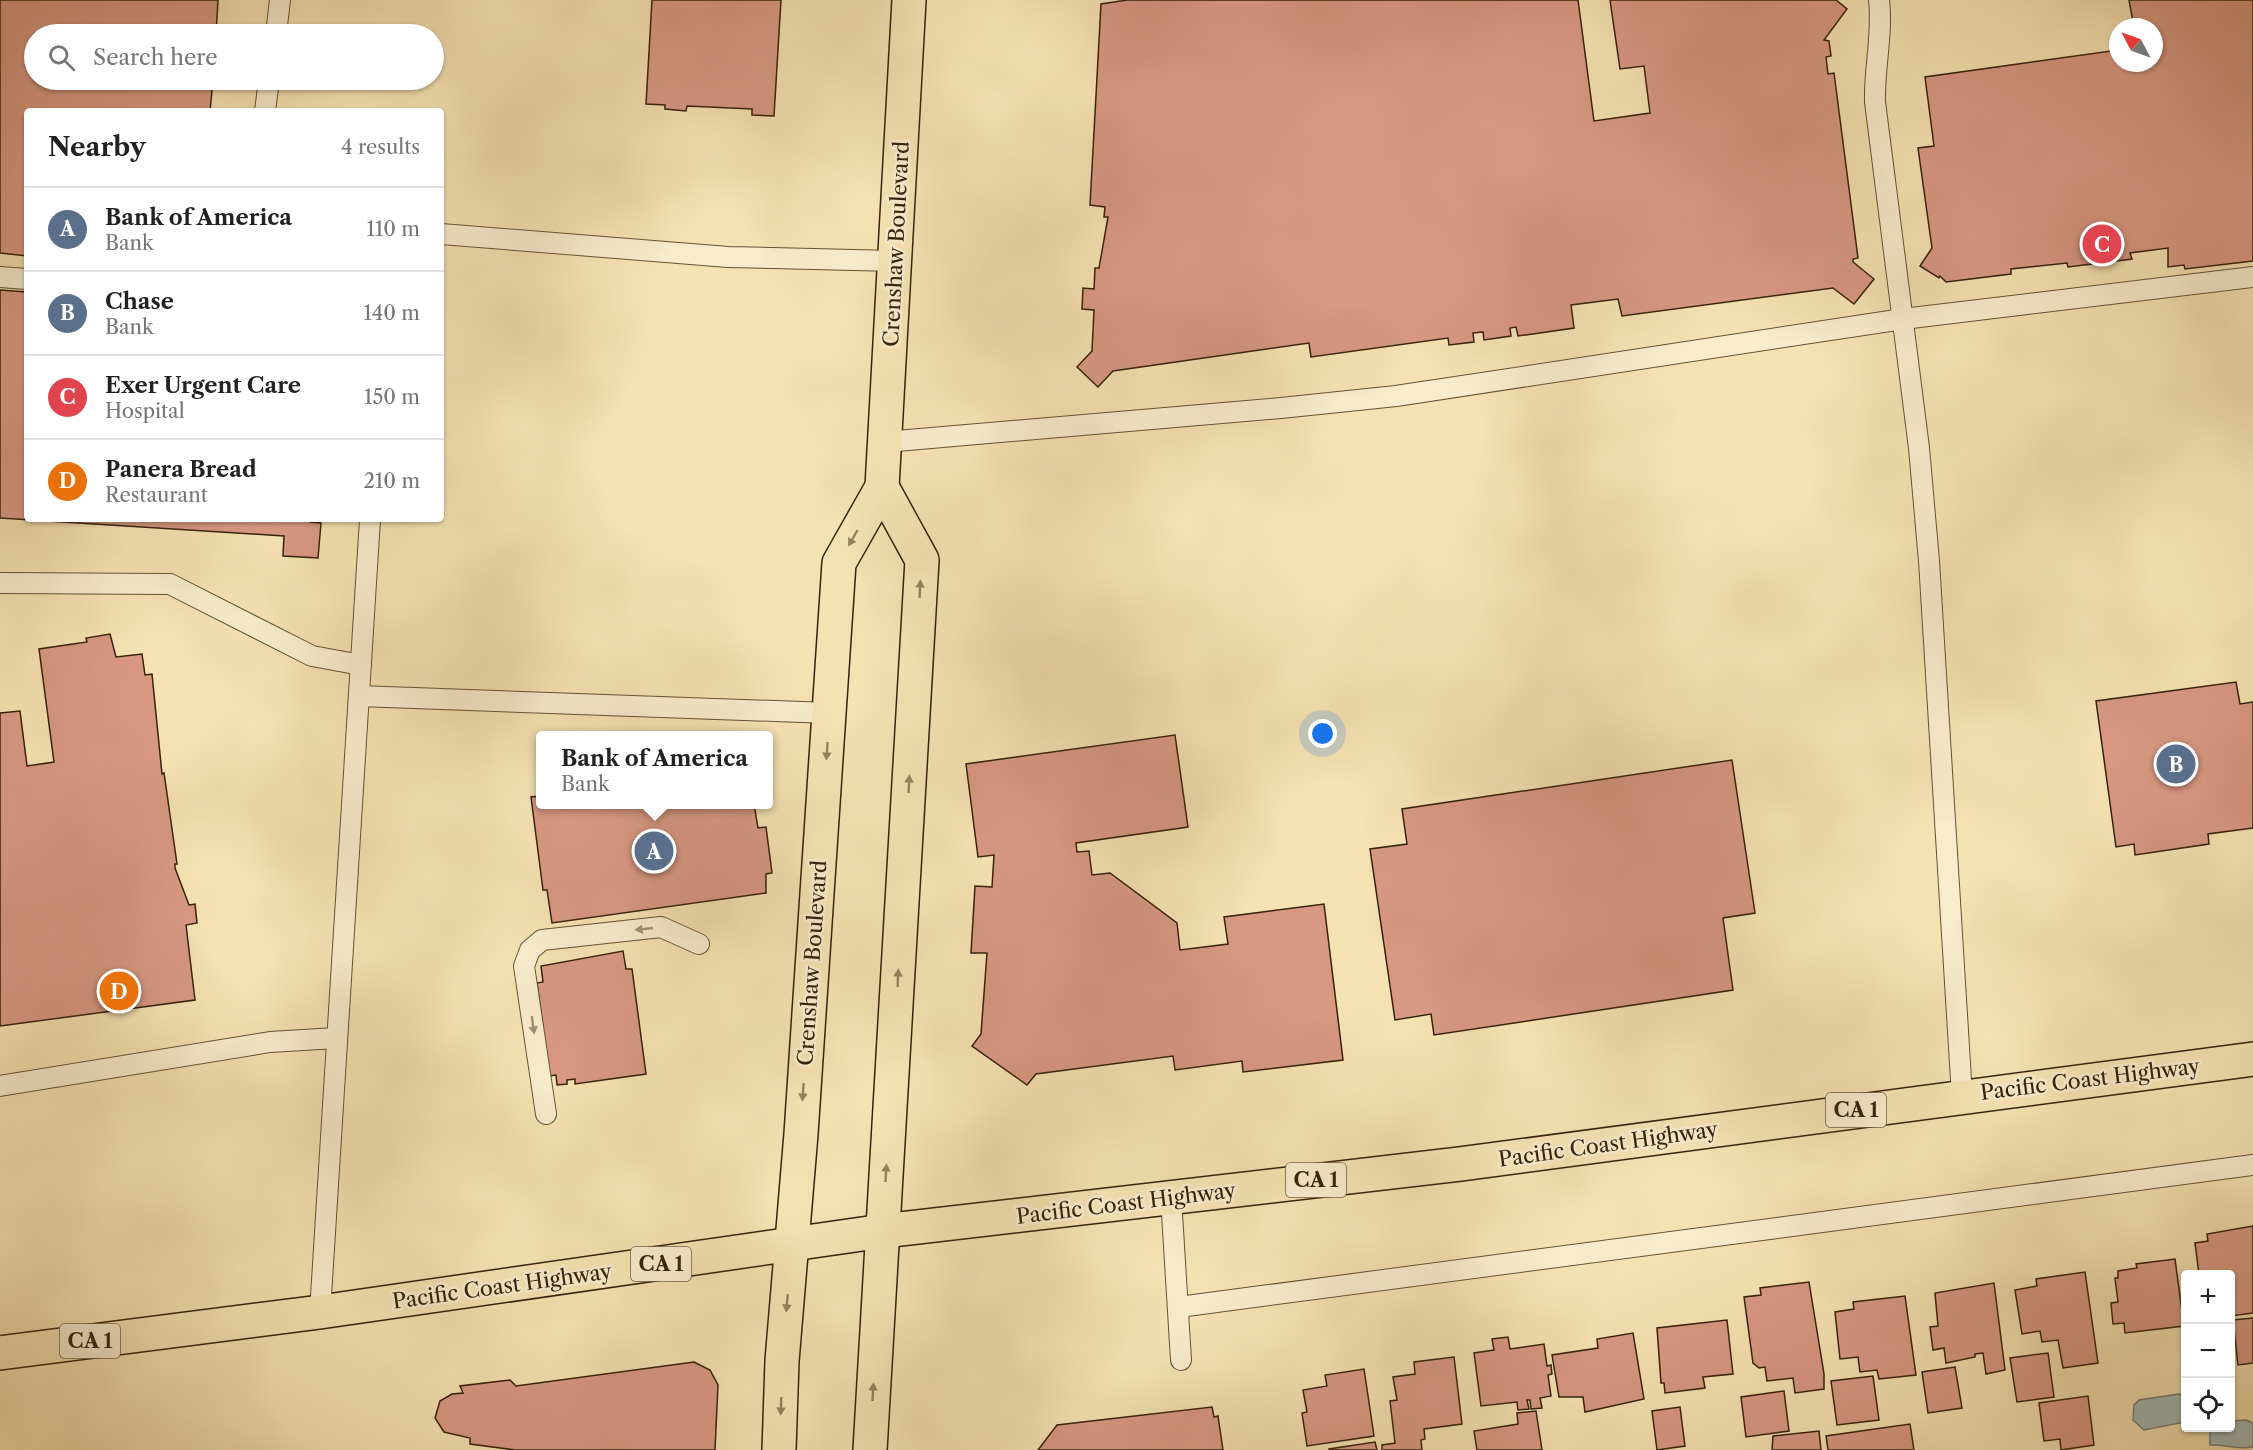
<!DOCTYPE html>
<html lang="en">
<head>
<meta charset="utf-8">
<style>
  :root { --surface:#fff; --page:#f2f2f2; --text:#222; --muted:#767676; --line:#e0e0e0; --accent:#2563eb }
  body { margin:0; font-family:"Libre Caslon Text",serif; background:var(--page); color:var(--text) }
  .controls { position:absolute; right:18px; bottom:18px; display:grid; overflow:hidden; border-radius:6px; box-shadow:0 2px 4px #0004 }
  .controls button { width:54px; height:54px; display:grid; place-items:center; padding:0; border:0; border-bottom:2px solid var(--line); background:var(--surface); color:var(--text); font:30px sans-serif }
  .compass { position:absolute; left:2109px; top:18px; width:54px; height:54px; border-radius:50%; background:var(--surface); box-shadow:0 2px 4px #0004; rotate:311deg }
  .you { position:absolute; left:1323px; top:734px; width:21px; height:21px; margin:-15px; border:4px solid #fff; border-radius:50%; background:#1a73e8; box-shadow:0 0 0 9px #1a73e833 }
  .badge { display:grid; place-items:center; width:39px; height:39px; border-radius:50%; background:var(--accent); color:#fff; font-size:20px; font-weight:700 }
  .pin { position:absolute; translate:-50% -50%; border:3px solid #fff; box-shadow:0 2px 6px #0006 }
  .popup { position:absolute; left:536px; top:731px; width:237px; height:78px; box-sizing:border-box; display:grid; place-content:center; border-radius:6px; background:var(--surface); filter:drop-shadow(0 2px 4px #0005); font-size:20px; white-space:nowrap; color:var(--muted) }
  .popup b { font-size:22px; color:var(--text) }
  .popup::after { content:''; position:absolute; left:50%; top:100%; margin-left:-12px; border:12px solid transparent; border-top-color:var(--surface) }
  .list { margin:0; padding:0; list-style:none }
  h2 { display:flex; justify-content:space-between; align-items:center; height:78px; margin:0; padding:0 24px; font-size:26px }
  h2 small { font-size:20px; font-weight:400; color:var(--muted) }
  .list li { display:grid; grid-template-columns:39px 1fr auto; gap:18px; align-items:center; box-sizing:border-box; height:84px; padding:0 24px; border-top:2px solid var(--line) }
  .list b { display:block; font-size:22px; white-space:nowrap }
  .list p { margin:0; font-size:20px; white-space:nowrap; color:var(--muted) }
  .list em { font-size:20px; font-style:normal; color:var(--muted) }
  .icon { flex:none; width:33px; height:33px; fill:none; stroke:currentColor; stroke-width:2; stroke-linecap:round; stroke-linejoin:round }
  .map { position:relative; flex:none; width:2253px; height:1450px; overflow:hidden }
  .search { position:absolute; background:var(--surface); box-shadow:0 2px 4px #0004; left:24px; top:24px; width:420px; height:66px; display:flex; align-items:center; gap:15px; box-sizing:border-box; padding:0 21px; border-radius:33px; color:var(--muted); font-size:22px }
  .panel { position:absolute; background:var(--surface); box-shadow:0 2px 4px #0004; left:24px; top:108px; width:420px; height:414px; border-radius:6px }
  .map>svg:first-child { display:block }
  .water { fill:#a2bab9; stroke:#767d73; stroke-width:1.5 }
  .building { fill:#d89882; stroke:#35220a; stroke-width:1.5 }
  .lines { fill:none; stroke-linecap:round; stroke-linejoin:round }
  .service-casing { stroke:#655234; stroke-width:22 }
  .primary-casing { stroke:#35220a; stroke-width:36 }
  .trunk-casing { stroke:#35220a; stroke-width:36 }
  .service { stroke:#f8eccd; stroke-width:20 }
  .primary { stroke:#f5e2b2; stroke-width:33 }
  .trunk { stroke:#f5e2b2; stroke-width:33 }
  .oneway { fill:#95825e }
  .oneway2 { fill:#a09175 }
  .labels { text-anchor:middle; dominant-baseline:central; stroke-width:5; stroke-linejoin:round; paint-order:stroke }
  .shield { fill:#f8eccd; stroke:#705f44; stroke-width:1.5 }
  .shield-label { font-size:20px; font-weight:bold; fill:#35220a }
  .street-label { font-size:21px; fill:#35220a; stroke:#f8eccd }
</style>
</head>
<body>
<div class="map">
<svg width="2253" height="1450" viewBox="0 0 2253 1450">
  <rect width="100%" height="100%" fill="#f5e2b2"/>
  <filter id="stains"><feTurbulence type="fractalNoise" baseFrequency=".00333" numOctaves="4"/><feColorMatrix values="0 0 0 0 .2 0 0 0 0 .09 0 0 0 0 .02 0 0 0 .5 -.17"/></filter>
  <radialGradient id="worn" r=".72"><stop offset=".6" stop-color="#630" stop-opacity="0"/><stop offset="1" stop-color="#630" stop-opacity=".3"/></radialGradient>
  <g class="water">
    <polygon points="2179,1394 2185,1396 2185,1422 2144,1430 2133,1420 2134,1405 2139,1400"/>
    <path d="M2246,1420l7,3v24c-16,3 -27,-3 -43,-2v-17h20l1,-7z"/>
  </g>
  <g class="building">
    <polygon points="0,0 218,0 216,34 34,34 34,80 213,80 210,111 27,111 27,256 0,253"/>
    <polygon points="652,0 781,0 774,116 752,115 752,109 687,106 686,111 665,109 665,105 646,104"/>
    <polygon points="1127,0 1578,0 1594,121 1650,113 1644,66 1620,69 1610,0 1836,0 1847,9 1824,40 1829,41 1831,56 1826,57 1828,74 1834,73 1858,258 1853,259 1853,262 1874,279 1854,304 1833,288 1622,316 1618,299 1571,305 1574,328 1518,336 1516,327 1510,328 1511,336 1484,340 1483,332 1473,333 1474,342 1449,345 1448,338 1311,357 1309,343 1113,371 1098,387 1077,367 1092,351 1094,310 1082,309 1083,288 1094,289 1095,268 1099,268 1108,217 1104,217 1105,207 1090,205 1101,4"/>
    <polygon points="2129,0 2253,0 2253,261 2185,269 2184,265 2168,267 2168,248 2130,253 2132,259 2068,267 2067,263 2011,269 2011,274 1946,282 1940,276 1939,278 1920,266 1932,248 1918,148 1934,146 1925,77 2118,50 2118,63 2154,63 2154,27 2134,27"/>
    <polygon points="0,290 27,292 27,519 309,519 310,522 321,523 318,558 283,556 284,536 0,518"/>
    <polygon points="110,634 116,657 142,654 145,675 152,674 162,774 164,773 177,864 175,864 175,868 189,905 195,904 197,923 186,925 195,1000 0,1026 0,713 20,711 27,766 54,762 39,649 87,642 86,638"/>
    <polygon points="2236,682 2240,704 2253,702 2253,828 2208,834 2209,844 2135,855 2134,844 2116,847 2096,701"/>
    <polygon points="1175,735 1188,827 1076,843 1077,852 1089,851 1092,875 1110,873 1177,923 1180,950 1228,944 1224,917 1324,904 1343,1060 1243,1072 1242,1061 1175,1070 1173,1056 1036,1074 1027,1085 972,1046 981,1034 987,953 971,953 975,886 992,887 994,855 978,857 966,764"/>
    <polygon points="1732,760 1755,913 1723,918 1733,990 1434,1035 1431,1014 1395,1020 1370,849 1407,844 1402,809"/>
    <polygon points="540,796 540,804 754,804 758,828 766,827 772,873 766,874 766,893 552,923 547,890 543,890 531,797"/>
    <polygon points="623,951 626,969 632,969 646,1074 575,1084 575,1079 567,1080 567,1084 557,1085 556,1075 543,1077 543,1027 537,983 543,982 541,966"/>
    <polygon points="2253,1226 2253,1313 2231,1316 2230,1274 2199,1274 2195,1243 2208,1241 2207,1234"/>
    <polygon points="2175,1259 2184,1326 2125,1333 2124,1323 2113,1324 2111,1303 2118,1302 2115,1278 2118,1278 2118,1271 2137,1268 2136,1264"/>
    <polygon points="2085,1272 2098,1363 2063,1368 2058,1340 2042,1342 2040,1331 2022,1334 2015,1290 2037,1286 2036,1279"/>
    <polygon points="1809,1282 1824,1374 1824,1389 1795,1393 1793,1378 1767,1381 1765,1367 1759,1368 1753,1363 1744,1297 1761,1295 1760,1288"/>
    <polygon points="1994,1283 2005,1370 1986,1374 1983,1353 1975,1354 1975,1357 1946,1363 1944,1348 1933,1350 1930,1327 1938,1326 1935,1293"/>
    <polygon points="1905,1296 1916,1375 1879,1379 1877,1370 1860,1372 1858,1357 1840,1359 1835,1312 1854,1309 1853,1302"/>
    <polygon points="2253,1318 2253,1363 2238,1365 2233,1320"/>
    <polygon points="1727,1320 1733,1374 1703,1377 1705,1388 1665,1393 1664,1383 1661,1383 1657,1328"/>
    <polygon points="1633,1333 1644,1399 1585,1412 1583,1397 1559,1397 1552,1355 1598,1348 1597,1339"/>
    <polygon points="1508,1337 1510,1349 1544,1344 1547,1366 1551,1365 1552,1374 1548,1375 1551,1396 1540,1398 1542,1408 1531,1409 1530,1400 1527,1400 1529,1409 1518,1410 1517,1402 1481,1406 1474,1353 1494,1350 1492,1339"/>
    <polygon points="2048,1353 2054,1397 2017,1402 2010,1358"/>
    <polygon points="1454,1357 1462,1424 1424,1429 1425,1439 1421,1440 1422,1450 1382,1450 1382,1445 1395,1443 1390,1401 1397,1400 1393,1377 1415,1374 1414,1362"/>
    <polygon points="694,1362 710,1370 718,1385 715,1450 515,1450 470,1444 470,1438 444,1432 435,1418 440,1401 452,1394 463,1393 460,1386 510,1380 516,1386"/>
    <polygon points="1955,1367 1962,1408 1928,1413 1922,1372"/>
    <polygon points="1364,1369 1374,1436 1307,1446 1302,1413 1307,1412 1303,1390 1327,1386 1325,1375"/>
    <polygon points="1873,1376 1879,1420 1837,1425 1831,1381"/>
    <polygon points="1784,1391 1789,1431 1746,1437 1741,1397"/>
    <polygon points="2088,1396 2094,1445 2061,1450 2060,1439 2044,1441 2039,1403"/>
    <polygon points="1212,1407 1214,1417 1218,1416 1223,1450 1038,1450 1057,1425"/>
    <polygon points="1680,1407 1685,1446 1657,1450 1652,1411"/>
    <polygon points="1536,1411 1542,1450 1477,1450 1474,1431 1518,1424 1517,1413"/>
    <polygon points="1910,1424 1914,1450 1828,1450 1826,1436"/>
    <polygon points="1819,1431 1821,1450 1772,1450 1773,1436"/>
    <polygon points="1375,1442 1377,1450 1329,1450 1329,1449"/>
  </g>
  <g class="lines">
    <g class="service-casing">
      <g id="service">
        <path d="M1879,0c4,34 -5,68 -4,102l44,346 10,113 33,535"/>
        <polyline points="276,34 280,0"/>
        <polyline points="265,111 269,80"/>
        <polyline points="441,234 728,257 895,261"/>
        <polyline points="0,277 27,279"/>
        <polyline points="885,442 1281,408 1396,396 1903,319 2253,277"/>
        <polyline points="0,583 170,584 312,656 361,665"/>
        <polyline points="359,696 829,713"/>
        <polyline points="0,1086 270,1042 336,1038"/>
        <polyline points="546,1114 524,966 530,950 542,940 661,927 699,944"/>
        <polyline points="1171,1197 1181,1360"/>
        <polyline points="1179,1307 2253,1165"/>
        <polyline points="320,1312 370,519"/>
      </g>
    </g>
    <g class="primary-casing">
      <g id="primary">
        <polyline points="779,1450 782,1361 801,1134 839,563 882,487 909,0"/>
        <polyline points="870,1450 922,560 882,487"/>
      </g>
    </g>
    <g class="trunk-casing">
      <polyline id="trunk" points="0,1353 320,1312 883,1231 1460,1164 2253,1059"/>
    </g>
    <use href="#service" class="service"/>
    <use href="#primary" class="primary"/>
    <use href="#trunk" class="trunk"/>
  </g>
  <defs><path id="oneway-solid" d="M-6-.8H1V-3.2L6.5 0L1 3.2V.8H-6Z" transform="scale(1.5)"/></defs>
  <g class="oneway">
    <use href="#oneway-solid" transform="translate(853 538) rotate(120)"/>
    <use href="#oneway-solid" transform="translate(920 589) rotate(-87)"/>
    <use href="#oneway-solid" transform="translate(827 751) rotate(94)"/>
    <use href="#oneway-solid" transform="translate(909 784) rotate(-87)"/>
    <use href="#oneway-solid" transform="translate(898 978) rotate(-87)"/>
    <use href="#oneway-solid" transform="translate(803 1092) rotate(94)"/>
    <use href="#oneway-solid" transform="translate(886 1173) rotate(-87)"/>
    <use href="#oneway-solid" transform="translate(787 1303) rotate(95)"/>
    <use href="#oneway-solid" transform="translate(873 1392) rotate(-87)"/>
    <use href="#oneway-solid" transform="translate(781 1406) rotate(92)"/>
  </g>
  <g class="oneway2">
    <use href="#oneway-solid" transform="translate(644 929) rotate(174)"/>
    <use href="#oneway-solid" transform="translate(533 1025) rotate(82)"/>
  </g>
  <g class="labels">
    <g class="shield">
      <rect x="1826" y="1093" width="60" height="34" rx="4.5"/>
      <rect x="1286" y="1163" width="60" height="34" rx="4.5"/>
      <rect x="631" y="1247" width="60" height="34" rx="4.5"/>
      <rect x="60" y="1324" width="60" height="34" rx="4.5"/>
    </g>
    <g class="shield-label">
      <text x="1856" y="1110">CA 1</text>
      <text x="1316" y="1180">CA 1</text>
      <text x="661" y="1264">CA 1</text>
      <text x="90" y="1341">CA 1</text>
    </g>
    <g class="street-label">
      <text transform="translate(896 244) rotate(-87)">Crenshaw Boulevard</text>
      <text transform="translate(812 963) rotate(-86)">Crenshaw Boulevard</text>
      <text transform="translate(2090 1079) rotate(-7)">Pacific Coast Highway</text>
      <text transform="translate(1608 1144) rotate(-8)">Pacific Coast Highway</text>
      <text transform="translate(1126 1203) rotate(-7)">Pacific Coast Highway</text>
      <text transform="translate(502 1286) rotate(-8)">Pacific Coast Highway</text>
    </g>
  </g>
  <rect width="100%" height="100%" filter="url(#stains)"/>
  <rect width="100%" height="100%" fill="url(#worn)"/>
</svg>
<div class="controls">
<button>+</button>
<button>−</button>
<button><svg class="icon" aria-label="locate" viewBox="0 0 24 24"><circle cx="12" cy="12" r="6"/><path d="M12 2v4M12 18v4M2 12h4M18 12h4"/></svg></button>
</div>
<svg class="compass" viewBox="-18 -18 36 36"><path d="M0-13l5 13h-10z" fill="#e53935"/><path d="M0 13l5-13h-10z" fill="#767676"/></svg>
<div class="you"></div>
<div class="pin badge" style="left:654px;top:851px;background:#5c6f8a">A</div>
<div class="popup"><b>Bank of America</b>Bank</div>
<div class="pin badge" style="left:2176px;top:764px;background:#5c6f8a">B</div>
<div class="pin badge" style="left:2102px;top:244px;background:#e0444e">C</div>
<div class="pin badge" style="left:119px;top:991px;background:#e8710a">D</div>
<div class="search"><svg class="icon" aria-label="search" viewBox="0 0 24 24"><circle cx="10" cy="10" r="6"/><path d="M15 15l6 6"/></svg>Search here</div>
<section class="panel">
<h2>Nearby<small>4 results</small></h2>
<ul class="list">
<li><span class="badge" style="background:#5c6f8a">A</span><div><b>Bank of America</b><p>Bank</p></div><em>110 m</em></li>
<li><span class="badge" style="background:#5c6f8a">B</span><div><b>Chase</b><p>Bank</p></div><em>140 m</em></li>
<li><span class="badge" style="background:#e0444e">C</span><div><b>Exer Urgent Care</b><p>Hospital</p></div><em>150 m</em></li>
<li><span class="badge" style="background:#e8710a">D</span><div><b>Panera Bread</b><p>Restaurant</p></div><em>210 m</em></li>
</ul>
</section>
</div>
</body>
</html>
